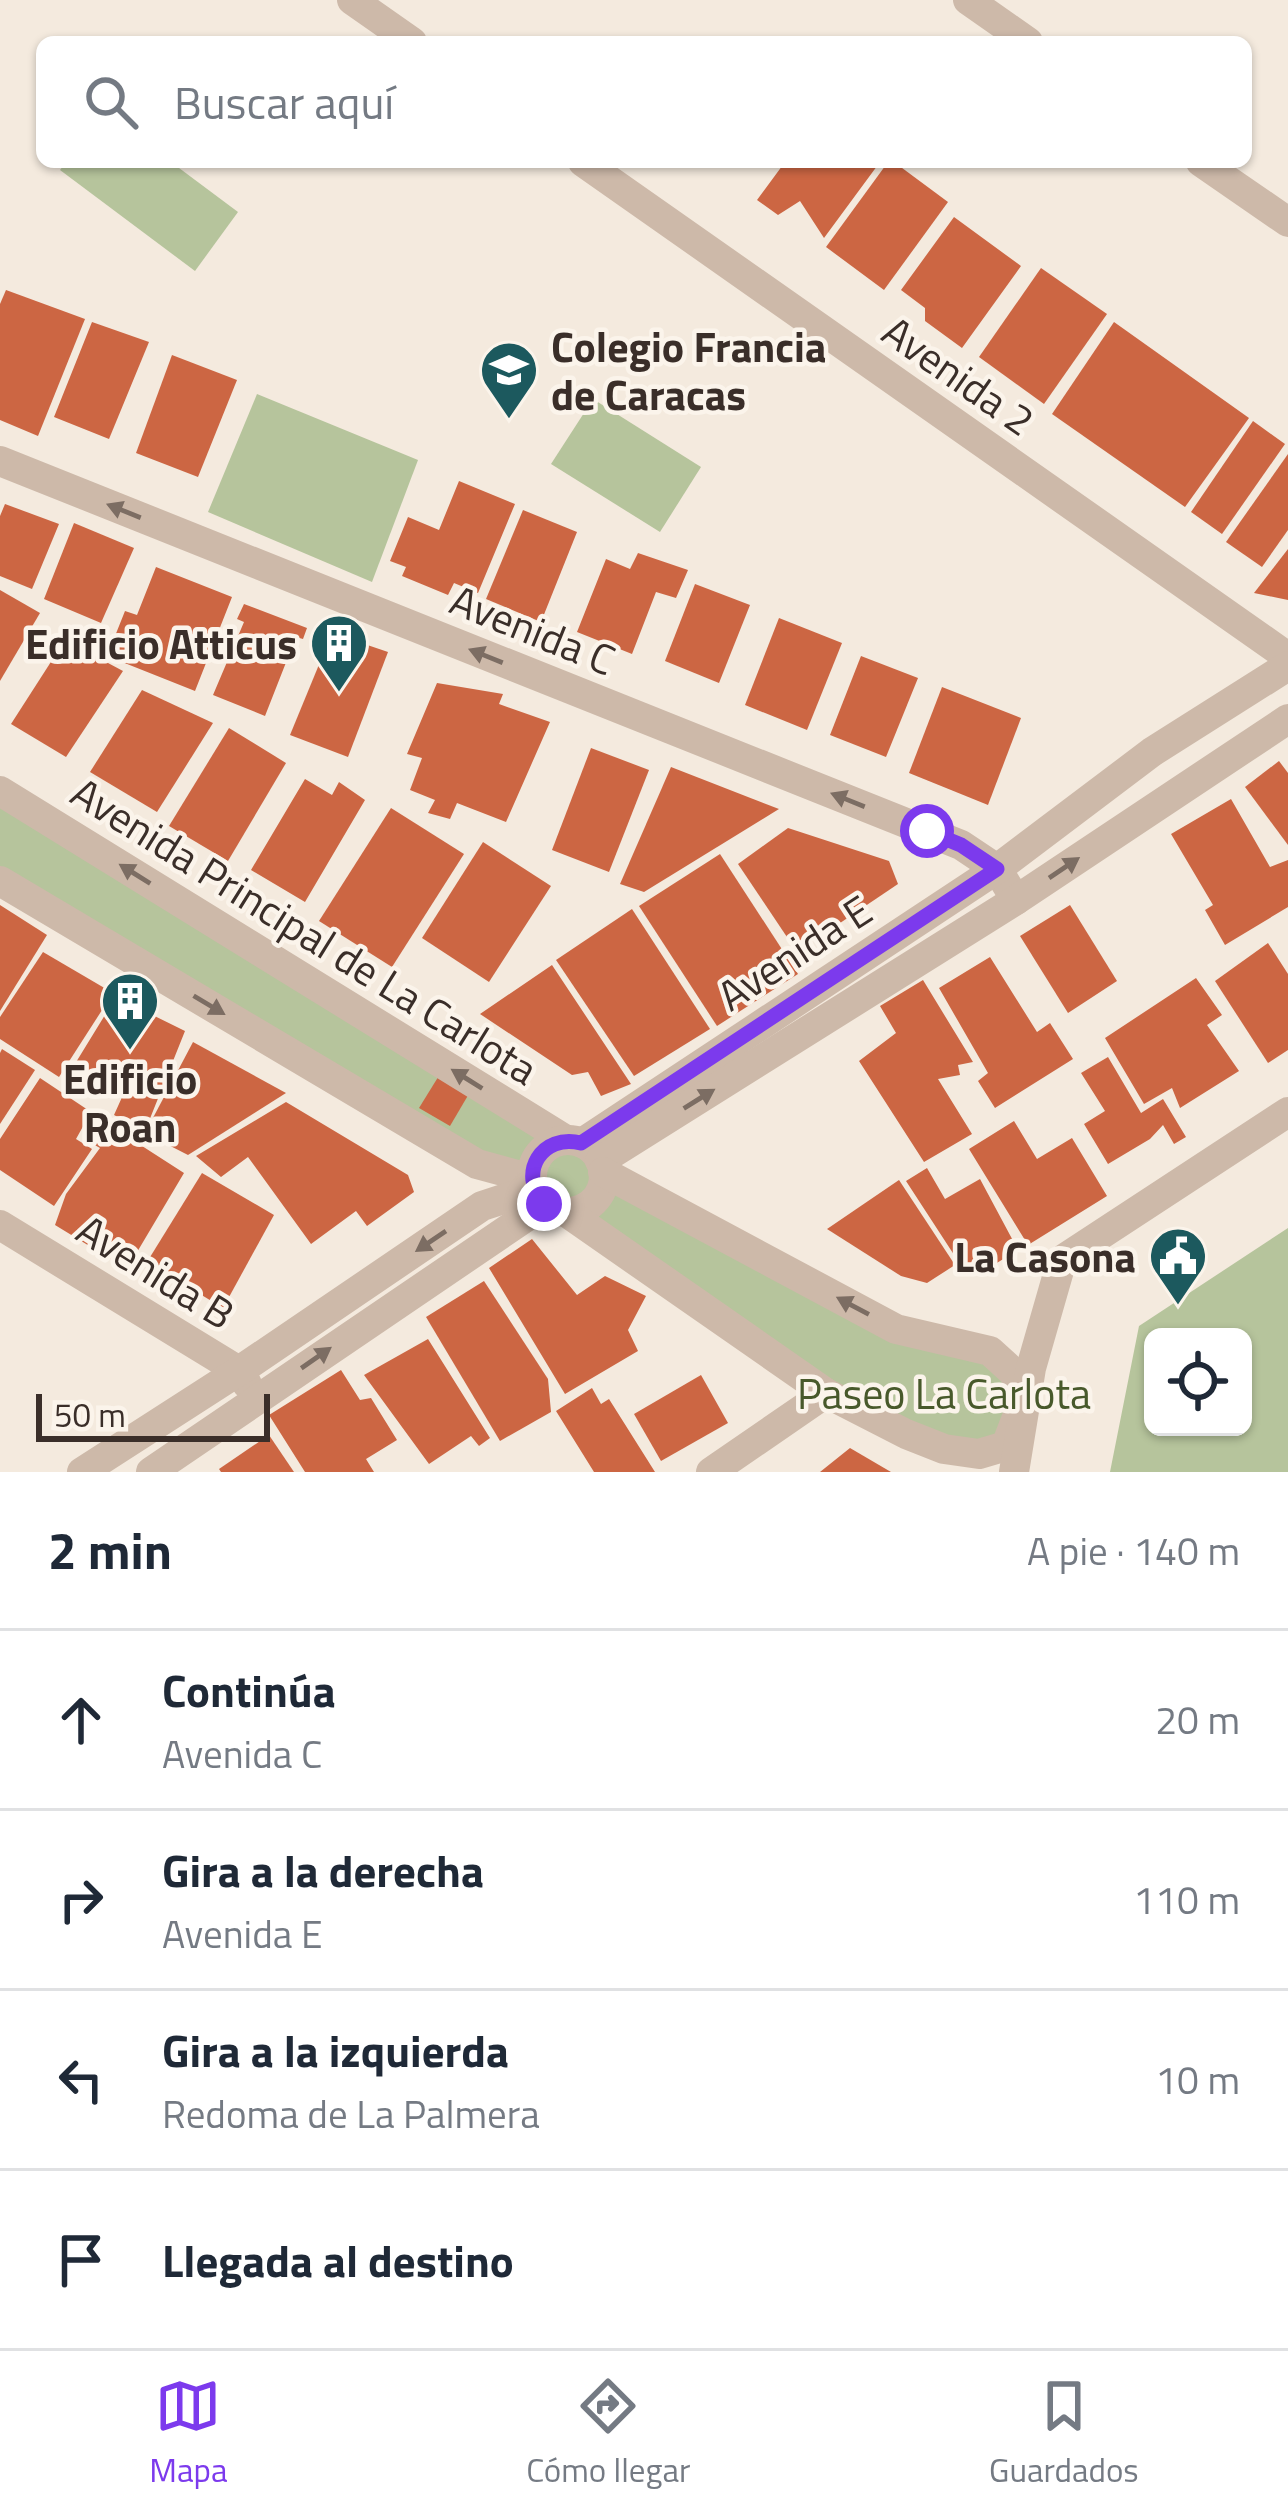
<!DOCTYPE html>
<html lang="es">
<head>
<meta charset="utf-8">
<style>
  :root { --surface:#fff; --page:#f2f2f3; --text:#1f2937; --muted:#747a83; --line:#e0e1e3; --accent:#7c3aed }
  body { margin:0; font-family:"Titillium Web",sans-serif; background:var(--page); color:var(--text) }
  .controls { position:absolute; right:36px; bottom:36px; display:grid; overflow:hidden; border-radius:18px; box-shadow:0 3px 9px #0004 }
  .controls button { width:108px; height:108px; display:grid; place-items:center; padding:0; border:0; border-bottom:3px solid var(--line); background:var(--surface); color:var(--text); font:60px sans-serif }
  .scale { position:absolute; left:36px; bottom:30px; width:234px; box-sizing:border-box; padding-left:12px; border:6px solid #3a2e29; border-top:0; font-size:33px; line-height:42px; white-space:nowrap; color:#3a2e29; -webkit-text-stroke:9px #fbf4eb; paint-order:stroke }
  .stop { position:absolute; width:36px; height:36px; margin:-27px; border:9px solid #7c3aed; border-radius:50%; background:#fff }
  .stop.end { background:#7c3aed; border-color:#fff; box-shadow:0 3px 12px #0008 }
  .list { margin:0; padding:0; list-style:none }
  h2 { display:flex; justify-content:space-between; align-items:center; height:156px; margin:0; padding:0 48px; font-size:51px }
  h2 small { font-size:39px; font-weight:400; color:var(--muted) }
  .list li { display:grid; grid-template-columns:78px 1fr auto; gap:36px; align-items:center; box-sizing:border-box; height:180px; padding:0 48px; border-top:3px solid var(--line) }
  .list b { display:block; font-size:45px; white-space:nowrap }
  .list p { margin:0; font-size:39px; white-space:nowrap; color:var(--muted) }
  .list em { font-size:39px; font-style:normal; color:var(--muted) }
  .icon { flex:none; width:66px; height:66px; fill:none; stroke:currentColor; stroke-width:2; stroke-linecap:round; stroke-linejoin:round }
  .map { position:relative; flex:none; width:1288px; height:1472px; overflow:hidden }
  .search { position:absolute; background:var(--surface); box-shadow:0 3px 9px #0004; left:36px; right:36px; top:36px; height:132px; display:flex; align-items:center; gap:30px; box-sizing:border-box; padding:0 42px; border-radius:18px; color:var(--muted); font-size:45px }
  .sheet { height:876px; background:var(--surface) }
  nav { display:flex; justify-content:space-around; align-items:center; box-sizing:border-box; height:168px; border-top:3px solid var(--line); background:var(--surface); font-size:33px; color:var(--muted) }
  nav a { display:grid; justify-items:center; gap:6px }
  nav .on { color:var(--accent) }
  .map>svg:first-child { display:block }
  .green { fill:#b6c49c; fill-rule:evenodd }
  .building { fill:#cc6643 }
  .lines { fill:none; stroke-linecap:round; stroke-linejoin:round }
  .minor { stroke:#cdb9a9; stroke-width:30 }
  .oneway { fill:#7c6d63 }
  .route { stroke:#7c3aed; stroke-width:15 }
  .labels { text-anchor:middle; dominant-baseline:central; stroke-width:9; stroke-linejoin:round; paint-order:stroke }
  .poi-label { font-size:42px; font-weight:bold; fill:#3a2e29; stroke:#fbf4eb; text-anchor:end }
  .street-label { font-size:42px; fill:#3a2e29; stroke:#fbf4eb }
  .park-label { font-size:42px; fill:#48592b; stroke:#fbf4eb }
</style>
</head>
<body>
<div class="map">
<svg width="1288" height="1472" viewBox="0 0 1288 1472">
  <rect width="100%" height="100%" fill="#f4eade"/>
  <g class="green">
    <polygon points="66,162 171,162 238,212 195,271 60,170"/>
    <polygon points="257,394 418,460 372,582 208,512"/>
    <polygon points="593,399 701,467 660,532 551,464"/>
    <polygon points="0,791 601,1164 1013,1372 1006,1446 926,1443 567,1212 0,881"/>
    <path d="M1288,1228v244h-178l29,-146zM1153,1337h90v90h-90z"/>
  </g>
  <g class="building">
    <polygon points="785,162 880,162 824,238 800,201 778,215 757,200"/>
    <polygon points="888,162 894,162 948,202 884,290 826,247"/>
    <polygon points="954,217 1021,266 962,348 925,321 925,308 901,290"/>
    <polygon points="1041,268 1107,314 1044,404 979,357"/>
    <polygon points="6,290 85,319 38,436 0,420 0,304"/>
    <polygon points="92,322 149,342 109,439 54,417"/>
    <polygon points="1114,322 1249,418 1185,507 1052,414"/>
    <polygon points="172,355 237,380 198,477 136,453"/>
    <polygon points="1253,421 1285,444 1222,534 1191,512"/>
    <polygon points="1288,454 1288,530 1262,567 1226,542"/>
    <polygon points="459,481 515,504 478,593 454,583 448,595 402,576 406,567 390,561 408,517 439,530"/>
    <polygon points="5,504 59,524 32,589 0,576 0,516"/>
    <polygon points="523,510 577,532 541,622 486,599"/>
    <polygon points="74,523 134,548 101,623 44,599"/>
    <polygon points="1288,549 1288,600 1254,593"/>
    <polygon points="638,553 688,570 676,598 656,592 632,654 577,632 606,559 630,569"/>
    <polygon points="156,567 232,597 195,691 107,656 125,611 137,615"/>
    <polygon points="695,584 750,605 719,683 665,661"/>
    <polygon points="0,590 40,613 0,681"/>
    <polygon points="244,604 307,628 303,639 296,637 265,716 213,695 244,622 237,619"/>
    <polygon points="779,618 842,643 807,730 745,705"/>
    <polygon points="332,633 388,652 348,757 290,735"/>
    <polygon points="65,640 123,671 66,757 11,724"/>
    <polygon points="861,656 918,678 886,757 830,735"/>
    <polygon points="437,683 503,694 499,704 550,722 506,822 457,803 450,819 428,813 435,800 410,790 422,758 407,754"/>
    <polygon points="942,687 1021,718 988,805 909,773"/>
    <polygon points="142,690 213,723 157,812 90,772"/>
    <polygon points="229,728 286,763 228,861 169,826"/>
    <polygon points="591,748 649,770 609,872 552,850"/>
    <polygon points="1279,761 1288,773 1288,845 1245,787"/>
    <polygon points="671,767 779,809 644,892 620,884"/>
    <polygon points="305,779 332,795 339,782 365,800 305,902 251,870"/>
    <polygon points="1231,799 1270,867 1288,860 1288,907 1225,945 1205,910 1213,905 1171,834"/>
    <polygon points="391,808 464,854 392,967 319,921"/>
    <polygon points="788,828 889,861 898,884 797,952 738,864"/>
    <polygon points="483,842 551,886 489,982 422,938"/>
    <polygon points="720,854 798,974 717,1026 639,906"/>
    <polygon points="0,905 47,935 0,1011"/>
    <polygon points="1070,905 1117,981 1068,1013 1020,936"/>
    <polygon points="632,909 710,1029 634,1076 556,960"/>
    <polygon points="1268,943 1288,974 1288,1050 1268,1063 1215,981"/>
    <polygon points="43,952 113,993 59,1077 0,1039 0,1017"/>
    <polygon points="990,957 1037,1032 1050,1023 1073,1059 995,1108 978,1081 988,1073 939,988"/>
    <polygon points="552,965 631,1084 601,1096 588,1072 572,1075 480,1014"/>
    <polygon points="1196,978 1222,1015 1207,1025 1239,1071 1180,1108 1172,1088 1144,1104 1105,1038"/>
    <polygon points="923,980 973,1062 958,1065 960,1075 938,1079 972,1134 924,1162 859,1061 896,1033 880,1006"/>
    <polygon points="116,997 185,1031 145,1131 114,1115 123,1095 70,1072"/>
    <polygon points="193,1042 286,1093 188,1155 145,1133"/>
    <polygon points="2,1049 35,1070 0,1124 0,1053"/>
    <polygon points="1108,1057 1141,1113 1163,1099 1186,1137 1174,1144 1163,1125 1150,1139 1108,1164 1084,1124 1105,1111 1081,1073"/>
    <polygon points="440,1074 470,1092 450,1126 419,1108"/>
    <polygon points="40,1078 91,1112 76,1139 92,1149 54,1206 0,1170 0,1139"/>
    <polygon points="286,1102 408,1175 414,1192 367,1226 356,1211 311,1244 248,1157 221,1177 196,1156"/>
    <polygon points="97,1117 184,1173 127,1269 55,1225 66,1194 100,1148 84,1139"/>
    <polygon points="1014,1121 1037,1159 1072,1138 1107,1196 1028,1245 969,1149"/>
    <polygon points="927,1168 945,1199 980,1179 1018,1250 987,1269 960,1264 906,1181"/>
    <polygon points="202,1173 274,1215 223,1308 147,1262"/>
    <polygon points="899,1180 955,1265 927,1283 901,1276 827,1229"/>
    <polygon points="532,1239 577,1295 605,1276 646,1296 628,1330 638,1351 565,1394 489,1268"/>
    <polygon points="484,1281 548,1379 551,1412 500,1441 426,1317"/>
    <polygon points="428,1339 490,1438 479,1446 471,1436 429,1464 364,1375"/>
    <polygon points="341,1370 360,1400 371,1398 397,1440 366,1459 374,1472 305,1472 269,1415"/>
    <polygon points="701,1375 728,1423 661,1461 634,1414"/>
    <polygon points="592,1388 601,1404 609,1399 655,1472 594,1472 556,1411"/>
    <polygon points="269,1435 294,1472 221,1472 219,1469"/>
    <polygon points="850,1448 891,1472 820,1472"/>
  </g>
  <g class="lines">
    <g class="minor">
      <polyline points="352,0 412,42"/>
      <polyline points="968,0 1028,42"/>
      <polyline points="583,162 1288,657"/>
      <polyline points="1201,162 1288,222"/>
      <polyline points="0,461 961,845 997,869 1016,900"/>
      <polyline points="0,791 566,1140"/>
      <polyline points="0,881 477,1164 532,1179"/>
      <circle cx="568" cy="1176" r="36"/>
      <polyline points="582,1143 997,869 1152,752 1288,666"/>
      <polyline points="600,1161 1016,900 1288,719"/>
      <polyline points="603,1172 896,1329 990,1351 1013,1372 1026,1394"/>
      <polyline points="566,1212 826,1393 906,1434 944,1449 979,1454 1006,1446 1026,1394"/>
      <polyline points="0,1225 239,1371 247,1384"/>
      <polyline points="82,1472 239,1371 482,1206 534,1189"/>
      <polyline points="151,1472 545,1204"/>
      <polyline points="711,1472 826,1393"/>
      <polyline points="1014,1472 1031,1368 1062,1260 1288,1112"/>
    </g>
  </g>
  <defs><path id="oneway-solid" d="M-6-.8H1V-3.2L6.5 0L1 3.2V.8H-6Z" transform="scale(3)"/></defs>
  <g class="oneway">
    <use href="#oneway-solid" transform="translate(124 511) rotate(-158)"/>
    <use href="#oneway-solid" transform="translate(486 656) rotate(-158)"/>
    <use href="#oneway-solid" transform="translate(848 800) rotate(-158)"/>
    <use href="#oneway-solid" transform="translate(1064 868) rotate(-34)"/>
    <use href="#oneway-solid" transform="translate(135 874) rotate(-148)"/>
    <use href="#oneway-solid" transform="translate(209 1005) rotate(31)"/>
    <use href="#oneway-solid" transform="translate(467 1079) rotate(-148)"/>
    <use href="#oneway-solid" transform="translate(699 1099) rotate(-32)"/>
    <use href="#oneway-solid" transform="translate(431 1241) rotate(146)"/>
    <use href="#oneway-solid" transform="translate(853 1306) rotate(-152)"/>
    <use href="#oneway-solid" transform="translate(316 1358) rotate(-35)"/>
  </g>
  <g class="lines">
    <path class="route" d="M544,1204c-27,-31 -2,-71 37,-61l416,-274 -36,-24 -34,-14"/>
  </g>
  <defs>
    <g id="school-pin" transform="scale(3)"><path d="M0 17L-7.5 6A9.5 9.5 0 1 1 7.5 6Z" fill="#1c595e" stroke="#fbf4eb"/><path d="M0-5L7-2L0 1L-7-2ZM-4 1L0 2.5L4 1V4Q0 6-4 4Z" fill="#fff"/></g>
    <g id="building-pin" transform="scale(3)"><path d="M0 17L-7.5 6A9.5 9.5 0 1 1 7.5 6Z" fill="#1c595e" stroke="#fbf4eb"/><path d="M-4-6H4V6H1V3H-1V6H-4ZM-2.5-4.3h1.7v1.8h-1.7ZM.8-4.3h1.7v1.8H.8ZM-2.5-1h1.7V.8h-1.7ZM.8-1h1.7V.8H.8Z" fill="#fff"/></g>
    <g id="civic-pin" transform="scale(3)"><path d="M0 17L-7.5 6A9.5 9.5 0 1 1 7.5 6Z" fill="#1c595e" stroke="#fbf4eb"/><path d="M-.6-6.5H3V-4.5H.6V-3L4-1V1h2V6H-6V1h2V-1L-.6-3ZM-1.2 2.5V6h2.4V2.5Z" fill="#fff"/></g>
  </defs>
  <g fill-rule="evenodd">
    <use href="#school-pin" x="509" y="370"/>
    <use href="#building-pin" x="339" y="643"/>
    <use href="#building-pin" x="130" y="1001"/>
    <use href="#civic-pin" x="1178" y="1256"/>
  </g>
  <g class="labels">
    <g class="poi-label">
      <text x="551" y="346" text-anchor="start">Colegio Francia<tspan x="551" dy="48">de Caracas</tspan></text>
      <text x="297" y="643">Edificio Atticus</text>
      <text x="130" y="1078" text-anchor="middle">Edificio<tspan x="130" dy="48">Roan</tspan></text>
      <text x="1136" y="1256">La Casona</text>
    </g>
    <g class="street-label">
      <text transform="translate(959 375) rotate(35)">Avenida 2</text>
      <text transform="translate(533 629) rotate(22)">Avenida C</text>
      <text transform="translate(305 930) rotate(32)">Avenida Principal de La Carlota</text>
      <text transform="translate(794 952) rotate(-33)">Avenida E</text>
      <text transform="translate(156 1271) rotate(32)">Avenida B</text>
    </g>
    <g class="park-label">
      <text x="944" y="1393">Paseo La Carlota</text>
    </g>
  </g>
</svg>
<div class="controls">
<button><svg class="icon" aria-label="locate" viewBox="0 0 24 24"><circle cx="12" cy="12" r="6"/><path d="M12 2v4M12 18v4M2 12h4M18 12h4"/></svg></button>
</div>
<div class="scale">50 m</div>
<div class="stop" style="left:927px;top:831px"></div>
<div class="stop end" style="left:544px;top:1204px"></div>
<div class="search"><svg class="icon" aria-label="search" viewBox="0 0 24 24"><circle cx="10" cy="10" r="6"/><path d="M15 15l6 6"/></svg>Buscar aquí</div>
</div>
<section class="sheet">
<h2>2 min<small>A pie · 140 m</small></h2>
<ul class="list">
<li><svg class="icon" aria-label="ahead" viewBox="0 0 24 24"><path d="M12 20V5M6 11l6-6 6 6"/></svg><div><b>Continúa</b><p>Avenida C</p></div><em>20 m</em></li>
<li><svg class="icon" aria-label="right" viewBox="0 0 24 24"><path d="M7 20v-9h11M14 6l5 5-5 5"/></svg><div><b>Gira a la derecha</b><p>Avenida E</p></div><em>110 m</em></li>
<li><svg class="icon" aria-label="left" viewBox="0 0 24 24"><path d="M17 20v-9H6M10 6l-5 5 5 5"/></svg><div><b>Gira a la izquierda</b><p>Redoma de La Palmera</p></div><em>10 m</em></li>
<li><svg class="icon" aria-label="arrive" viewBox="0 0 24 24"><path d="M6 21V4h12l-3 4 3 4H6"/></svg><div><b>Llegada al destino</b></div></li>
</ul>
</section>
<nav>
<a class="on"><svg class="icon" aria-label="map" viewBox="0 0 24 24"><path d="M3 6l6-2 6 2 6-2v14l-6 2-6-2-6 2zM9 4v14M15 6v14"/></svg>Mapa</a>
<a><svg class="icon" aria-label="directions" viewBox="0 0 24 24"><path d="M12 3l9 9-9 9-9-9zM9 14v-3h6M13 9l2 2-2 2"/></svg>Cómo llegar</a>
<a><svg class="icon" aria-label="saved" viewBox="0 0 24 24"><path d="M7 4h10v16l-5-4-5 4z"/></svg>Guardados</a>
</nav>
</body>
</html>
